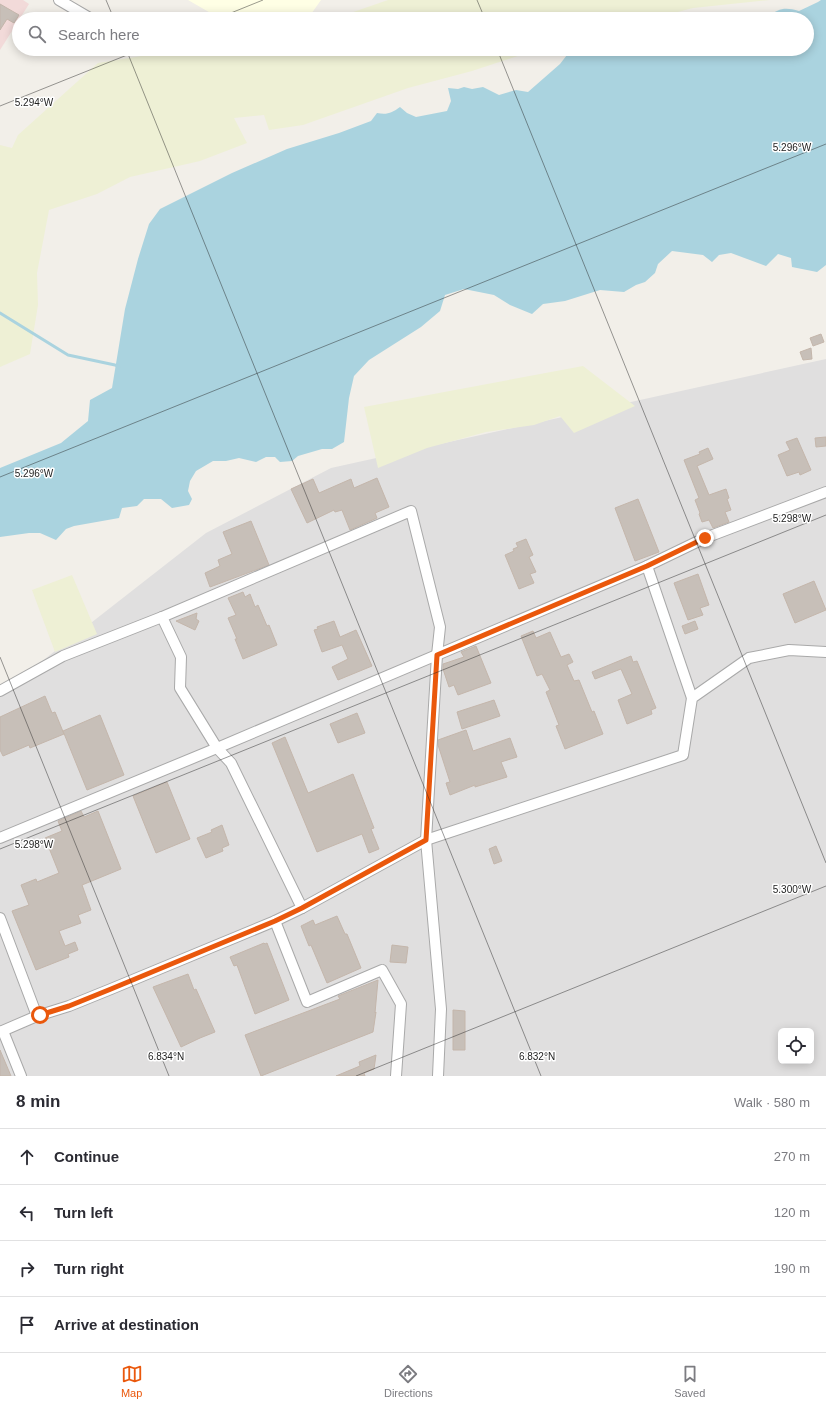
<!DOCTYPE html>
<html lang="en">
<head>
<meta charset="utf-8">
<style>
  :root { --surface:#fff; --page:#f7f7f7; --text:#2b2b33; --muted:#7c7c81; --line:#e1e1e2; --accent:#ea580c }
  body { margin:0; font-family:Helvetica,sans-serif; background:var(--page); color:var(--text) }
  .controls { position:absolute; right:12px; bottom:12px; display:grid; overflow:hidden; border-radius:6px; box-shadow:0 2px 10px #0003 }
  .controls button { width:36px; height:36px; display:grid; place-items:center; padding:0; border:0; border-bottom:1px solid var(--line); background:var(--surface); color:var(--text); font:20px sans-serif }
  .stop { position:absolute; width:12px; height:12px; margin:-9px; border:3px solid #ea580c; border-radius:50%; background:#fff }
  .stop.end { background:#ea580c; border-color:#fff; box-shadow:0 1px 4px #0008 }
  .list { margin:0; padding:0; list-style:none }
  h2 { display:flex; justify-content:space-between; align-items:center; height:52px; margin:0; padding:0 16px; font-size:17px }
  h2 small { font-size:13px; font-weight:400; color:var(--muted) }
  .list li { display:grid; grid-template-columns:26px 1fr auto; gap:12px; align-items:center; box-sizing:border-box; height:56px; padding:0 16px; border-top:1px solid var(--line) }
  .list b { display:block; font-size:15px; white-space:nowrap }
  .list em { font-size:13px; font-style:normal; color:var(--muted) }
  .icon { flex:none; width:22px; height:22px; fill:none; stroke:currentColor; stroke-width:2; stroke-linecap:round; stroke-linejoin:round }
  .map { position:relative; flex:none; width:826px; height:1076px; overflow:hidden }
  .search { position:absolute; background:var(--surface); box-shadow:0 2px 10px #0003; left:12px; right:12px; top:12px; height:44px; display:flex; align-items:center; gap:10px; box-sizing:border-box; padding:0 14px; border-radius:22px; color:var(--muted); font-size:15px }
  .sheet { height:276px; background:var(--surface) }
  nav { display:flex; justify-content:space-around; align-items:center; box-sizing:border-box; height:56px; border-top:1px solid var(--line); background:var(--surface); font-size:11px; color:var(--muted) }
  nav a { display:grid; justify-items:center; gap:2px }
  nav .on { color:var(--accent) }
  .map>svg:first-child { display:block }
  .residential { fill:#e0dfdf; fill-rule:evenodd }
  .commercial { fill:#f2dad9 }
  .education { fill:#ffffe5 }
  .farmland { fill:#eef0d5 }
  .water { fill:#aad3df }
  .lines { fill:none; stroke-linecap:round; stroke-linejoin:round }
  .stream { stroke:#aad3df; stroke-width:3 }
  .building { fill:#c7bfb8; stroke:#c4b6ab }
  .minor-casing { stroke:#a9a9a9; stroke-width:12 }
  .minor { stroke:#fff; stroke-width:10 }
  .route { stroke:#ea580c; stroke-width:5 }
  .ticks { fill:none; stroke:#222; stroke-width:1; stroke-opacity:0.45 }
  .ticks-label { font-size:10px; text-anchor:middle; fill:#222; stroke:#fff; stroke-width:3; stroke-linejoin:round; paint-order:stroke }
</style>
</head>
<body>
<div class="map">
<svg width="826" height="1076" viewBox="0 0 826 1076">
  <rect width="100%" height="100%" fill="#f2efe9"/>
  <path class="residential" d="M826,359v717h-826v-382l206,-161 125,-65zM781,1031h30v30h-30z"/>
  <polygon class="commercial" points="0,0 23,0 29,4 0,50"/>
  <polygon class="education" points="188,0 321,0 309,17 299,19 221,19"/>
  <g class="farmland">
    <polygon points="388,0 770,0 693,8 651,19 333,19"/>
    <polygon points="185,49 539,49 472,71 408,88 303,125 269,130 264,115 234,118 247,143 200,161 130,177 97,194 49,210 37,273 38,305 30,354 0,367 0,145 12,148 18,135 98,63"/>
    <polygon points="583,366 635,406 574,433 560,416 534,425 486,432 427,448 378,468 364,407"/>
    <polygon points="72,575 97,634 55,652 32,590"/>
  </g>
  <g class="water">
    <path d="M821,0h5v265l-9,7 -25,-5 -1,-9 -13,-4 -12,12 -35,-13 -12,2 -7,7 -9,-7 -31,-4 -14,13 -3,9 -10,9 -9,3 -12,7 -24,-2 -35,11 -22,3 -11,10 -22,-9 -16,-10 -30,-6 -19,6 -5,16 -19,16 -52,33 -15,16 -5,22 -5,44 -12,7h-10l-24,7 -6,5 -12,1 -5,-5h-9l-10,5 -17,-4 -13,3h-13l-17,10 -6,10 -2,10 4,8 -3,6 -17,3 -11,-9h-17l-7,7 -15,2 -3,10 -45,8 -8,3 -10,11 -16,-7h-11l-29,4v-69l61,-25 27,-22 2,-21 22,-12 13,-79 13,-50 11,-35 11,-15 72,-36 55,-24 52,-16 32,-12 6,-8c10,2 15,0 23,-6l7,6 9,4 31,-6 4,-10 -3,-13 10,1 6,-2 8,2 11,-2 16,8 17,-5 12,2 32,-28 10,-13 10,3 4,-5h223v-30h-55l7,-4 9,2c11,-9 17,-10 31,-6l19,-9z"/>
    <polygon points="741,13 749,15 750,19 714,19 720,15 734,17"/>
  </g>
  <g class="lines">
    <polyline class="stream" points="0,313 68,355 115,365 119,367"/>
  </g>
  <g class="building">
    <polygon points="0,4 19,15 14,23 7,19 0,30"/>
    <polygon points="821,334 824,342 813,346 810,338"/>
    <polygon points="811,348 812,359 803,360 800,352"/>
    <polygon points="826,437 826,446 816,447 815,438"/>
    <polygon points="797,438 811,470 800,475 799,472 787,476 778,455 790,450 786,442"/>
    <polygon points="708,448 713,459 697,466 709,495 726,489 729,498 727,499 731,510 725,512 729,522 713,528 709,520 702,522 699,514 700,513 695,500 699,498 684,460 700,454 699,452"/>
    <polygon points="377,478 389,507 375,513 377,518 350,530 342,510 335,512 334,510 307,523 291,489 313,479 319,493 351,479 354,488"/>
    <polygon points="638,499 659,552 635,561 615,508"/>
    <polygon points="251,521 269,565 210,587 205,573 220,566 218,560 232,554 223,532"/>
    <polygon points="526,539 533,555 529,557 536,572 530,574 534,583 519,589 505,555 514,551 513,549 518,547 516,543"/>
    <polygon points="698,574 709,605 700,608 703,615 688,620 674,583"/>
    <polygon points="814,581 826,610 795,623 783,594"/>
    <polygon points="243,592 245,597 250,594 255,607 258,605 267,626 269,625 277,645 243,659 235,639 237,639 228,618 236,615 228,598"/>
    <polygon points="197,613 196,619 199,621 195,630 176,621"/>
    <polygon points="334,621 340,637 356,630 372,666 338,680 332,667 348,659 342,645 322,652 314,630 318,629 317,627"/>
    <polygon points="695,621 698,629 685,634 682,626"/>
    <polygon points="533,631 536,638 550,632 561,657 569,654 573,662 567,665 574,681 579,680 592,712 594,711 603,734 565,749 556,726 559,725 546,692 550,690 542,674 537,676 521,636"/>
    <polygon points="476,646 491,683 458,695 454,685 449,687 443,669 443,664 464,657 461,652"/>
    <polygon points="631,656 633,662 637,661 656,708 651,710 652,714 627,724 618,700 632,694 621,669 595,679 592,672"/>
    <polygon points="45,696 52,713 55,712 64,734 30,748 29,745 3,756 0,750 0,717"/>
    <polygon points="494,700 500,716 462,729 457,712"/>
    <polygon points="357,713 365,733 338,743 330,724"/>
    <polygon points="100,715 124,775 87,790 63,731"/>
    <polygon points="466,730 473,751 510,738 517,757 501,762 507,777 475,787 475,785 450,795 446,783 450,782 438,745 438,740"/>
    <polygon points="285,737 308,793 353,774 374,828 371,829 379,849 369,853 362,834 317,852 272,743"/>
    <polygon points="167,782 190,839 156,853 133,796"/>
    <polygon points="81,811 84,817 98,811 121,869 82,885 91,910 78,915 81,923 59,931 65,946 75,942 78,950 68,954 69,957 36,970 12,911 29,905 21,885 36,879 37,882 59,873 45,838 62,831 58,821"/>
    <polygon points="222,825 229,845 222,848 223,851 206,858 197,838 212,832 211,830"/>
    <polygon points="496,846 502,861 494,864 489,849"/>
    <polygon points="337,916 345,934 347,934 361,968 327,983 311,945 309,946 301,926 313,920 315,925"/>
    <polygon points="264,943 265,944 267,943 289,1000 255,1014 237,965 234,966 230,957"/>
    <polygon points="392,945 408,947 406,963 390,962"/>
    <polygon points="188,974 194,990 196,989 215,1032 200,1038 181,1047 153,987"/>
    <polygon points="378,980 375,1013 376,1012 373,1032 261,1076 245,1035 340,999 338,996"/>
    <polygon points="453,1010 465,1011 465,1050 453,1050"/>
    <polygon points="0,1050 11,1076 0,1076"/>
    <polygon points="376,1055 374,1069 364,1073 365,1076 336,1076 360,1066 359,1062"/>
  </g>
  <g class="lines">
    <g class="minor-casing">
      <g id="minor">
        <polyline points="59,0 88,17"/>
        <polyline points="647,566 692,698"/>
        <polyline points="162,617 181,657 180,688 217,748 231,763 302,908"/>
        <polyline points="0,691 63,656 162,617 411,511 440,627 437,655 426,840 441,1009 438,1076"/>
        <polyline points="0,838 217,748 647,566 705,538 826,492"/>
        <polyline points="0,918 37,1016"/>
        <polyline points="275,921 307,1002 382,970 401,1004 396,1076"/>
        <polyline points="3,1031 21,1076"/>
        <polyline points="0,1032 37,1016 69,1006 111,989 275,921 302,908 426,840 683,755 692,698 749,658 789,650 826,652"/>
      </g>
    </g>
    <use href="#minor" class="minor"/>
  </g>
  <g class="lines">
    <polyline class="route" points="40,1015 69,1006 111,989 275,921 302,908 426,840 437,655 647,566 705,538"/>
  </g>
  <path class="ticks" d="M106,0l8,19M477,0l8,19M216,19l47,-19M126,49l415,1027M497,49l329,814M0,106l142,-57M0,477l826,-333M0,657l169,419M0,849l826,-334M356,1076l470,-190"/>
  <g class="ticks-label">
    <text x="34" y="106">5.294°W</text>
    <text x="792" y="151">5.296°W</text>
    <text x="34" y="477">5.296°W</text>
    <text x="792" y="522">5.298°W</text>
    <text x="34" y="848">5.298°W</text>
    <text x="792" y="893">5.300°W</text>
    <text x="166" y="1060">6.834°N</text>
    <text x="537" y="1060">6.832°N</text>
  </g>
</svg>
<div class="controls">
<button><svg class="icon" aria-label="locate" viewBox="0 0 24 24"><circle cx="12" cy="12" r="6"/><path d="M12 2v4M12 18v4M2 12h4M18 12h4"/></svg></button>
</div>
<div class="stop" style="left:40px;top:1015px"></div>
<div class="stop end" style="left:705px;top:538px"></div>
<div class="search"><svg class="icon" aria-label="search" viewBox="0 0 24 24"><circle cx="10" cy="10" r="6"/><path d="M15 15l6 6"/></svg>Search here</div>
</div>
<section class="sheet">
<h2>8 min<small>Walk · 580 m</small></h2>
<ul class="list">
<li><svg class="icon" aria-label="ahead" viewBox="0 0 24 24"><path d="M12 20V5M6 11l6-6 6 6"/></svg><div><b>Continue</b></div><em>270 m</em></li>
<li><svg class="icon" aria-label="left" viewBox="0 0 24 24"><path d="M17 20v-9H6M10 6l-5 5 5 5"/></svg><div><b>Turn left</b></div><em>120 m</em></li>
<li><svg class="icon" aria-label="right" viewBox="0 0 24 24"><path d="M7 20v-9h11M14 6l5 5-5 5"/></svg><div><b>Turn right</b></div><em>190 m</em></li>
<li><svg class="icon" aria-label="arrive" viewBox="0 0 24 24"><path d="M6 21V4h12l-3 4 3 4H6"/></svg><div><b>Arrive at destination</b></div></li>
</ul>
</section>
<nav>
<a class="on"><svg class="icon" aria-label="map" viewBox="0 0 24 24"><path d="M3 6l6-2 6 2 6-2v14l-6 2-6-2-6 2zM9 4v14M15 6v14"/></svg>Map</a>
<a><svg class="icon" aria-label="directions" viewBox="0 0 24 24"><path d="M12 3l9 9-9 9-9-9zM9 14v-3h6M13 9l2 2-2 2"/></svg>Directions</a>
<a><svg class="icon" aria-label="saved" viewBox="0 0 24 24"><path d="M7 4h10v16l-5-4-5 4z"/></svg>Saved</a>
</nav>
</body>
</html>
